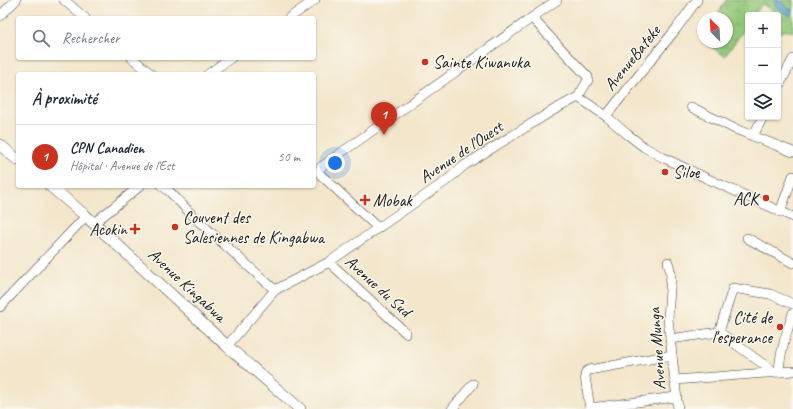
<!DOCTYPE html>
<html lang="fr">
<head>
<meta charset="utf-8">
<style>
  :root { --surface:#fff; --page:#f6f6f7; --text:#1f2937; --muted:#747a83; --line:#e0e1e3; --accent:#c8321e }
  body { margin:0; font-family:Caveat,sans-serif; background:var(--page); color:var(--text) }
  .controls { position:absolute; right:12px; top:12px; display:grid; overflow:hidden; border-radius:4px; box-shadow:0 1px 3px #0004 }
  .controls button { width:36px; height:36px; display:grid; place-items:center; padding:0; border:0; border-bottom:1px solid var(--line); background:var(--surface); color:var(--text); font:20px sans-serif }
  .compass { position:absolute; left:697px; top:12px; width:36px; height:36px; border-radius:50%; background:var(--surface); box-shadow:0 1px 3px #0004; rotate:336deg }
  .you { position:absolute; left:335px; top:163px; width:14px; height:14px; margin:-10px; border:3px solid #fff; border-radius:50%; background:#1a73e8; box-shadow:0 0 0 6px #1a73e833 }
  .badge { display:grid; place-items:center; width:26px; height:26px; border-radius:50%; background:var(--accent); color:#fff; font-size:13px; font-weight:700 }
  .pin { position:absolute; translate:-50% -33px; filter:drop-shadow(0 1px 2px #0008) }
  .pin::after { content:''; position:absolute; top:21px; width:14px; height:12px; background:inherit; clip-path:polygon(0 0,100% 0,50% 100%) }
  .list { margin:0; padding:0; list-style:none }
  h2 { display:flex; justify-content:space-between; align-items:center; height:52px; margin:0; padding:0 16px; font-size:17px }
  h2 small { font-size:13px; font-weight:400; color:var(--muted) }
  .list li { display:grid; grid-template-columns:26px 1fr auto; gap:12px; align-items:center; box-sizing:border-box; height:64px; padding:0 16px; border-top:1px solid var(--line) }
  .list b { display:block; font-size:15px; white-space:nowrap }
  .list p { margin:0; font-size:13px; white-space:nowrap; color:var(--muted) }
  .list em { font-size:13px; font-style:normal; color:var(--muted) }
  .icon { flex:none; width:22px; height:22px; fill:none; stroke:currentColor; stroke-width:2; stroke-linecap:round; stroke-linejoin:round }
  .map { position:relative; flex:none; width:793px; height:409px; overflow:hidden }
  .search { position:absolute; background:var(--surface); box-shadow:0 1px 3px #0004; left:16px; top:16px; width:300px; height:44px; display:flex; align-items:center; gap:10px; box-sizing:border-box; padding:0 14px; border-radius:4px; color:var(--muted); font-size:15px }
  .panel { position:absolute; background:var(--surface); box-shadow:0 1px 3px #0004; left:16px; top:72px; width:300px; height:116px; border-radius:4px }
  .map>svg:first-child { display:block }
  .wetland { fill:url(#wetland-marsh); stroke:#58724c }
  .water { fill:#5ea6d5; stroke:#3d6178 }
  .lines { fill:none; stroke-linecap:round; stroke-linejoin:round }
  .minor-casing { stroke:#3c3a36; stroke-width:10 }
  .tertiary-casing { stroke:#3c3a36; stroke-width:12 }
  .minor { stroke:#fff; stroke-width:9 }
  .tertiary { stroke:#fff; stroke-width:11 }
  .poi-dot { fill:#c8321e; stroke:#fbf7ec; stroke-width:1.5 }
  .labels { text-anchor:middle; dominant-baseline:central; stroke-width:3; stroke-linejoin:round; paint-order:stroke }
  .street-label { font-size:17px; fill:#1c1c1c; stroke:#fbf7ec }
  .poi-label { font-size:17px; fill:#1c1c1c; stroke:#fbf7ec; text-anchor:start }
</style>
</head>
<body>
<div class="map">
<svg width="793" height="409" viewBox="0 0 793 409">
  <defs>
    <pattern id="wetland-marsh" width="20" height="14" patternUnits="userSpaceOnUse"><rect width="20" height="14" fill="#94c97b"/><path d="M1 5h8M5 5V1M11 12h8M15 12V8" fill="none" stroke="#7fac6a"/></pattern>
  </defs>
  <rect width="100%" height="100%" fill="#fbf7ec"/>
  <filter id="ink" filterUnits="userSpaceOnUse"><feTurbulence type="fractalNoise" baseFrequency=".025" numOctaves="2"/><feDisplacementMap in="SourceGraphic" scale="8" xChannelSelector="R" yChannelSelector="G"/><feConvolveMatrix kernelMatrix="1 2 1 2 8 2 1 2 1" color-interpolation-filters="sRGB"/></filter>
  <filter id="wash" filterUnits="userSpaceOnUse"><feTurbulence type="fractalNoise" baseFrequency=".012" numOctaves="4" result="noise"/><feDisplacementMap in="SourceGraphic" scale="16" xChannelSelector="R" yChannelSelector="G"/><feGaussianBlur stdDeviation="0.9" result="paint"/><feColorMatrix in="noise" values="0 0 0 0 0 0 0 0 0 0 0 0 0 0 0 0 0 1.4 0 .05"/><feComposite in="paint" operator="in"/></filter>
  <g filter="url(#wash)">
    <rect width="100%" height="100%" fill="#f3e6cb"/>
    <polygon class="wetland" points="726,0 793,0 793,32 787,30 778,33 778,15 772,15 774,11 762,4 754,15 748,15 748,24 725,56 704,42 727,42 727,18 716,18"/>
    <polygon class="water" points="777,0 780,0 783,3 783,4 785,7 793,10 790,16 776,7 775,3"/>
  </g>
  <g filter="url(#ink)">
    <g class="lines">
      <g class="minor-casing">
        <g id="minor">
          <polyline points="64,0 85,18"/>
          <polyline points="0,16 16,0"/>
          <polyline points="289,18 315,0"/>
          <polyline points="132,58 151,74"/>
          <polyline points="208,74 231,58"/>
          <polyline points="778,88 793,59"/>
          <polyline points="578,97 606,116 627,134 644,147 662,157 706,178 793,217"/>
          <polyline points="691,107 733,128 793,152"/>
          <polyline points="606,116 676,29 697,0"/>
          <polyline points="753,136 763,117"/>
          <polyline points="162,186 169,191 196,219 275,290"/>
          <polyline points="780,212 793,176"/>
          <polyline points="94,223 140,186"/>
          <polyline points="378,228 321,175 319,172 321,167 557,0"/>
          <polyline points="747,238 793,263"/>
          <polyline points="329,262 406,333"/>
          <polyline points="668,262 671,274 668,319 678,409"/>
          <polyline points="0,307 86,216"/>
          <polyline points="719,332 733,288 770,294 793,304"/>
          <polyline points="670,339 719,332 774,372"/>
          <polyline points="227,346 275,290 329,262 446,181 465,165 552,111 578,97 588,80 588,77 532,18"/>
          <path d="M779,372c1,-21 8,-40 14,-59"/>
          <polyline points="675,380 793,371"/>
          <polyline points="590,408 676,397"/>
          <polyline points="452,409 473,384"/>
          <polyline points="590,409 585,376 586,372 589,370 672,355"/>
        </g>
      </g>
      <g class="tertiary-casing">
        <g id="tertiary">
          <polyline points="0,145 18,160"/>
          <polyline points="50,186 86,216 227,346 300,409"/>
        </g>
      </g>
      <use href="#minor" class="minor"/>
      <use href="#tertiary" class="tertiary"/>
    </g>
  </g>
  <g class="poi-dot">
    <circle cx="425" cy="62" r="4"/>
    <circle cx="665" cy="172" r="4"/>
    <circle cx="766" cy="198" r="4"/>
    <path d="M363 194h4v4h4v4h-4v4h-4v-4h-4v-4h4z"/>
    <circle cx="175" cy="227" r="4"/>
    <path d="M133 223h4v4h4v4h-4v4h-4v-4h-4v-4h4z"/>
    <circle cx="780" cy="327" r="4"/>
  </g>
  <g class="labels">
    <g class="street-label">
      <text transform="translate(632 58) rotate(-51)">AvenueBateke</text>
      <text transform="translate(461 152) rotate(-34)">Avenue de l'Ouest</text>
      <text transform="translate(187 285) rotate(43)">Avenue Kingabwa</text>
      <text transform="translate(378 286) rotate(42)">Avenue du Sud</text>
      <text transform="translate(657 349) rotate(-94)">Avenue Munga</text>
    </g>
    <g class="poi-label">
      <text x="433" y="62">Sainte Kiwanuka</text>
      <text x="673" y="172">Siloe</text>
      <text x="758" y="198" text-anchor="end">ACK</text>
      <text x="373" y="200">Mobak</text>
      <text x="183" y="217">Couvent des<tspan x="183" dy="20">Salesiennes de Kingabwa</tspan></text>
      <text x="127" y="229" text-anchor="end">Acokin</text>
      <text x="772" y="317" text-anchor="end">Cité de<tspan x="772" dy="20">l'esperance</tspan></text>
    </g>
  </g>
</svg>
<div class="controls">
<button>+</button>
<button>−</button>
<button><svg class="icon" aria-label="layers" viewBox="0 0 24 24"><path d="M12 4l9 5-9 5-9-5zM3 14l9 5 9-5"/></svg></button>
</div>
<svg class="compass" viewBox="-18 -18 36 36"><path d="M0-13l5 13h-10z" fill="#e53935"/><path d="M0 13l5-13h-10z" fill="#747a83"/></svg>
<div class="you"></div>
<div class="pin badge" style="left:384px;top:135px">1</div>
<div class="search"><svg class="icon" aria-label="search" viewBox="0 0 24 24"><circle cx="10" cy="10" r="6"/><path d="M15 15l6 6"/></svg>Rechercher</div>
<section class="panel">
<h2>À proximité<small></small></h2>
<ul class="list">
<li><span class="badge">1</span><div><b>CPN Canadien</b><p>Hôpital · Avenue de l'Est</p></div><em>50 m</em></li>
</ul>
</section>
</div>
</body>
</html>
